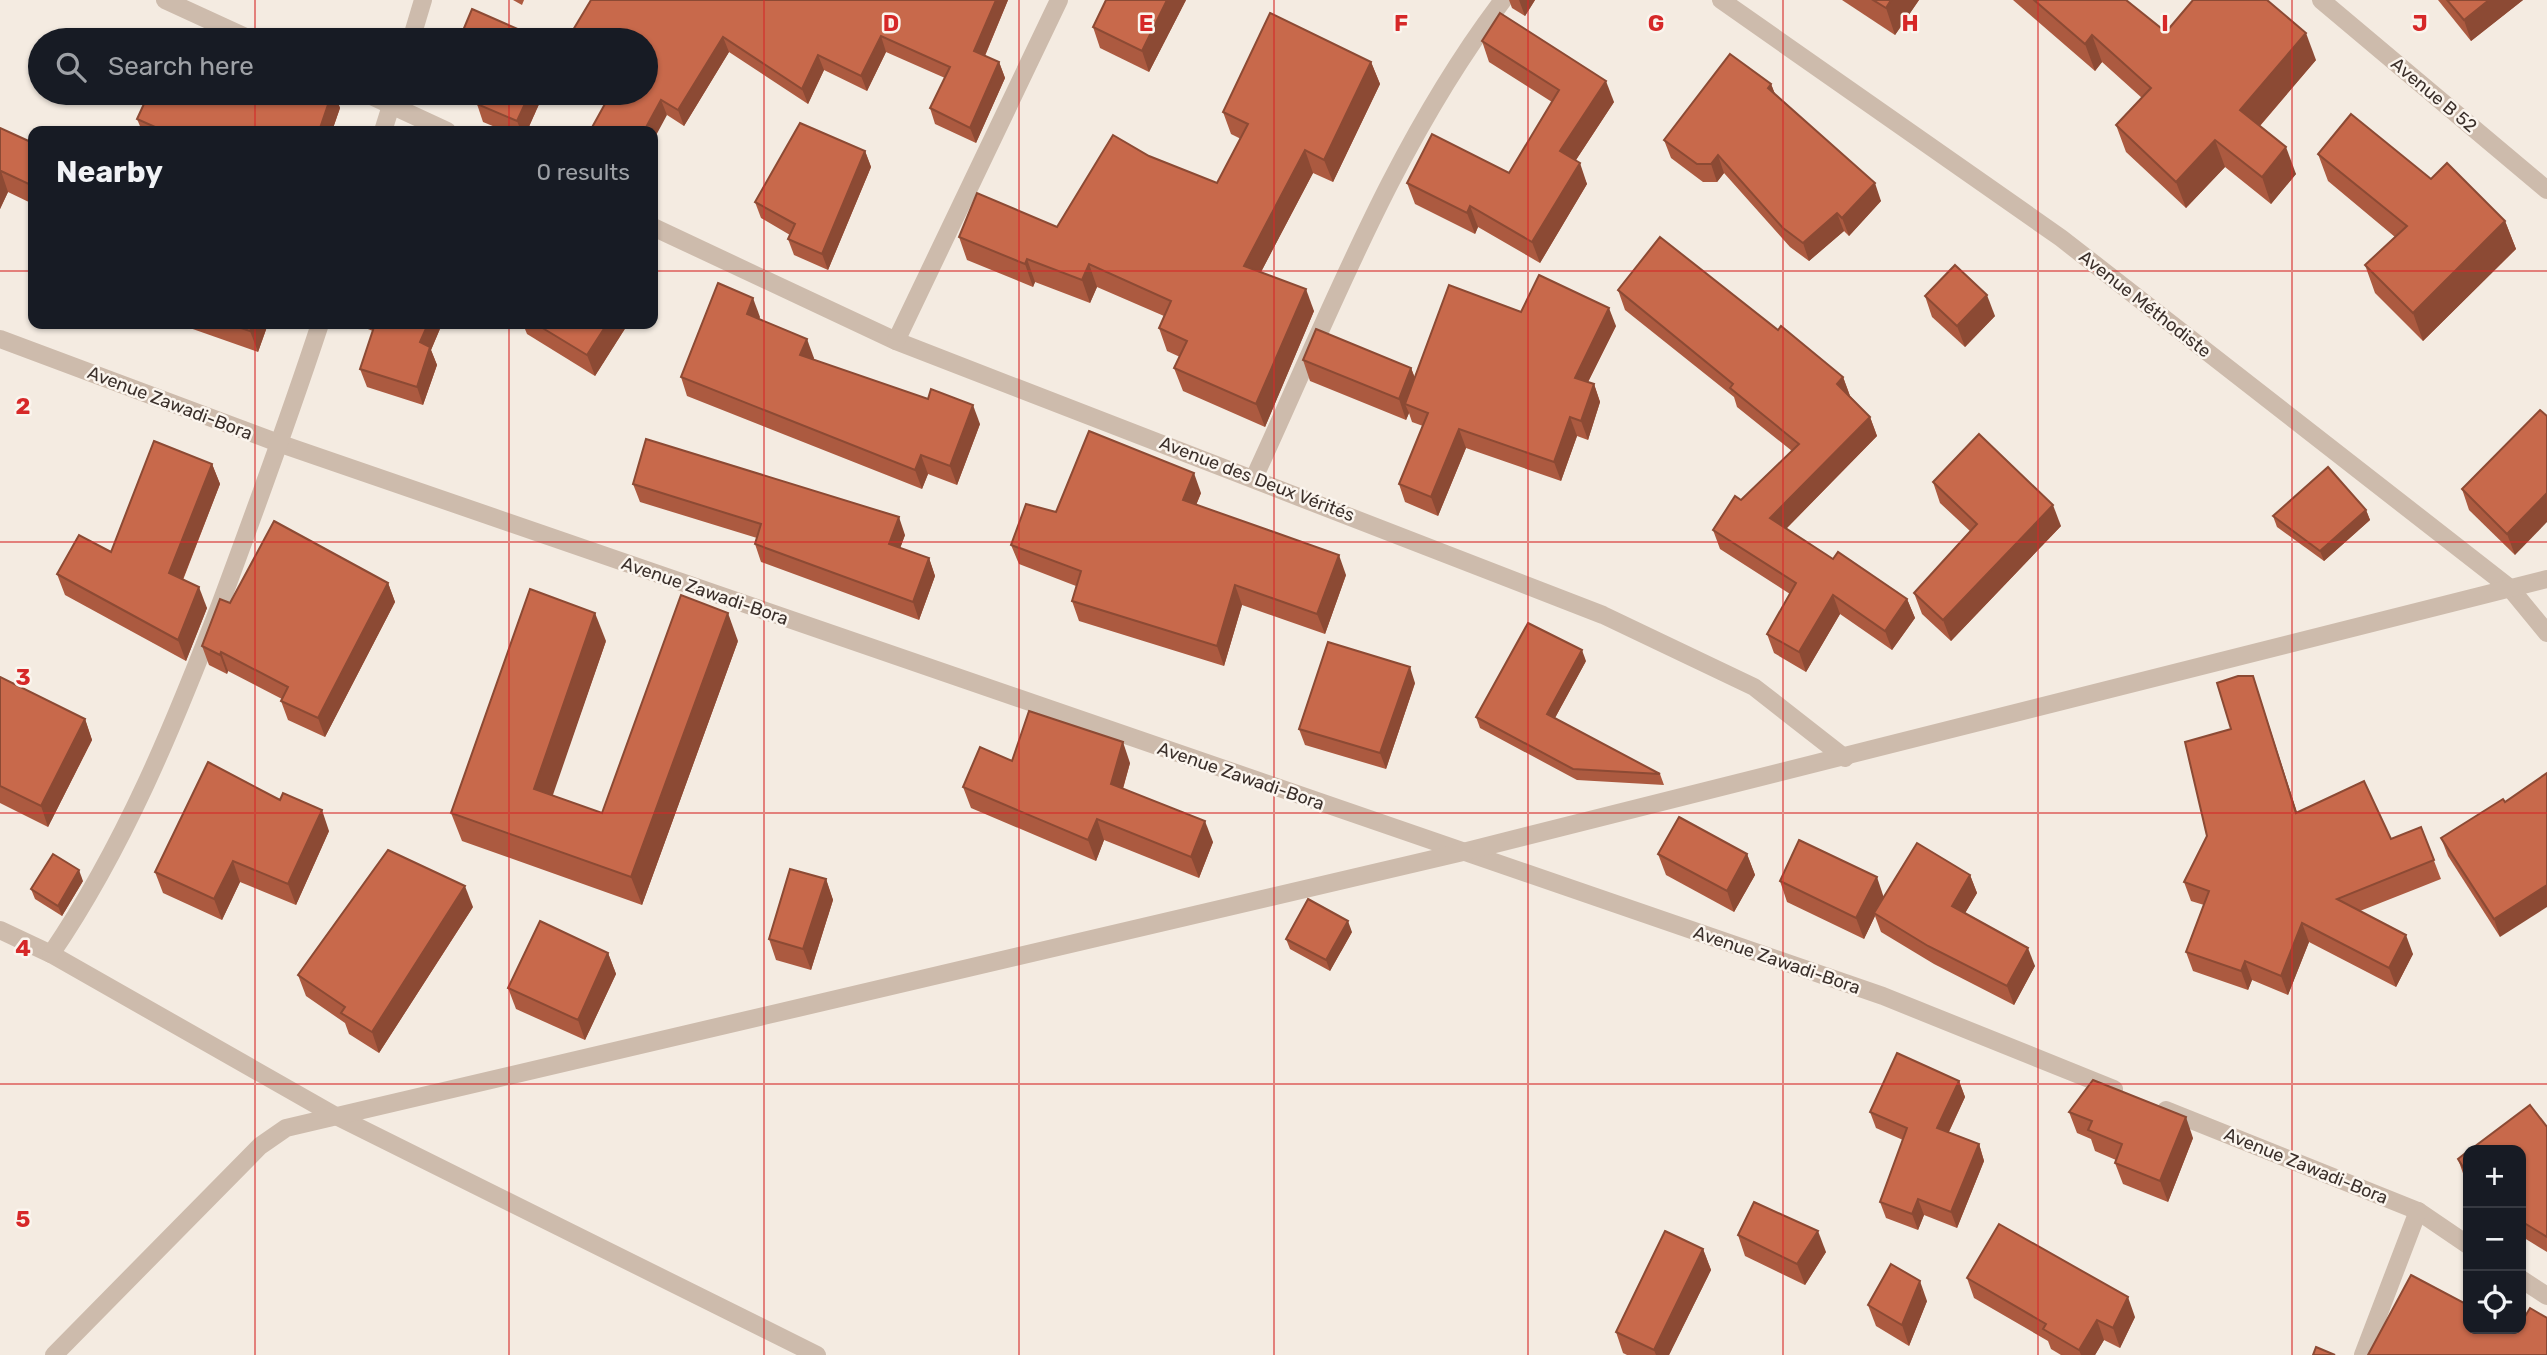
<!DOCTYPE html>
<html lang="en">
<head>
<meta charset="utf-8">
<style>
  :root { --surface:#171b24; --page:#20242c; --text:#f1f3f6; --muted:#9ea1a6; --line:#363941 }
  body { margin:0; font-family:Rubik,sans-serif; background:var(--page); color:var(--text) }
  .controls { position:absolute; right:21px; bottom:21px; display:grid; overflow:hidden; border-radius:14px; box-shadow:0 2px 5px #0004 }
  .controls button { width:63px; height:63px; display:grid; place-items:center; padding:0; border:0; border-bottom:2px solid var(--line); background:var(--surface); color:var(--text); font:35px sans-serif }
  .list { margin:0; padding:0; list-style:none }
  h2 { display:flex; justify-content:space-between; align-items:center; height:91px; margin:0; padding:0 28px; font-size:30px }
  h2 small { font-size:23px; font-weight:400; color:var(--muted) }
  .icon { flex:none; width:38px; height:38px; fill:none; stroke:currentColor; stroke-width:2; stroke-linecap:round; stroke-linejoin:round }
  .map { position:relative; flex:none; width:2547px; height:1355px; overflow:hidden }
  .search { position:absolute; background:var(--surface); box-shadow:0 2px 5px #0004; left:28px; top:28px; width:630px; height:77px; display:flex; align-items:center; gap:18px; box-sizing:border-box; padding:0 24px; border-radius:38px; color:var(--muted); font-size:26px }
  .panel { position:absolute; background:var(--surface); box-shadow:0 2px 5px #0004; left:28px; top:126px; width:630px; height:203px; border-radius:14px }
  .map>svg:first-child { display:block }
  .lines { fill:none; stroke-linecap:round; stroke-linejoin:round }
  .minor { stroke:#cdbbac; stroke-width:18 }
  .wall { fill:#ac5a40 }
  .shaded-wall { fill:#8c4a34 }
  .building { fill:#c8694b; stroke:#8c4a34; stroke-width:2 }
  .grid { fill:none; stroke:#d62828; stroke-width:2; stroke-opacity:0.55 }
  .labels { text-anchor:middle; dominant-baseline:central; stroke-width:5; stroke-linejoin:round; paint-order:stroke }
  .street-label { font-size:18px; fill:#3b302b; stroke:#fbf5ee }
  .grid-label { font-size:23px; text-anchor:middle; font-weight:bold; fill:#d62828; stroke:#fbf5ee; stroke-width:5; stroke-linejoin:round; paint-order:stroke }
</style>
</head>
<body>
<div class="map">
<svg width="2547" height="1355" viewBox="0 0 2547 1355">
  <rect width="100%" height="100%" fill="#f4ebe1"/>
  <g class="lines">
    <g class="minor">
      <polyline points="165,0 252,40"/>
      <polyline points="1721,0 2061,238 2510,588 2547,633"/>
      <polyline points="2321,0 2547,190"/>
      <polyline points="411,40 423,0"/>
      <polyline points="365,93 447,131"/>
      <polyline points="383,131 395,93"/>
      <polyline points="653,227 896,341 1603,615 1754,687 1845,758"/>
      <polyline points="0,339 281,444 1883,996 2114,1089"/>
      <polyline points="896,341 1059,0"/>
      <path d="M1254,478c75,-162 140,-335 249,-478"/>
      <polyline points="0,930 51,954 334,1115 817,1355"/>
      <path d="M51,954c73,-107 123,-229 169,-349 35,-94 69,-187 100,-281"/>
      <polyline points="2166,1110 2418,1211 2468,1245"/>
      <polyline points="2521,1279 2547,1296"/>
      <polyline points="54,1355 260,1146 286,1128 1463,852 2547,579"/>
      <polyline points="2363,1355 2418,1211"/>
    </g>
  </g>
  <g class="wall">
    <polygon points="513,0 524,0 522,5"/>
    <polygon points="591,0 1008,0 985,56 999,62 1005,78 976,143 935,124 930,108 945,78 886,52 867,91 824,70 808,104 729,52 684,126 667,115 646,93"/>
    <polygon points="1186,0 1149,72 1100,48 1093,27"/>
    <polygon points="1509,0 1535,0 1525,16 1512,8"/>
    <polygon points="1842,0 1919,0 1895,35"/>
    <polygon points="2013,0 2126,0 2166,32 2316,60 2260,126 2296,174 2271,204 2225,167 2186,208 2126,152 2116,125 2142,98 2102,62 2095,71"/>
    <polygon points="2438,0 2523,0 2471,41"/>
    <polygon points="1482,41 1614,102 1576,160 1587,184 1540,263 1478,227 1475,234 1415,204 1407,183 1509,173 1552,102 1489,62"/>
    <polygon points="1371,62 1380,84 1333,182 1313,173 1261,272 1314,311 1265,427 1183,391 1174,368 1180,357 1167,351 1159,328 1164,316 1097,287 1090,303 1035,282 1033,287 967,260 959,237 1057,227 1149,156 1217,183 1241,139 1231,134 1223,112"/>
    <polygon points="1771,84 1775,94 1881,201 1849,236 1844,231 1809,261 1790,247 1724,173 1717,182 1703,182 1671,158 1664,140"/>
    <polygon points="149,93 334,93 340,108 332,131 142,131 137,119"/>
    <polygon points="482,93 544,93 527,131 505,131 483,122 477,104"/>
    <polygon points="0,128 33,143 33,204 8,192 0,209"/>
    <polygon points="865,151 871,167 828,270 794,255 788,239 790,235 761,218 755,202"/>
    <polygon points="2318,154 2431,179 2505,221 2516,249 2423,341 2375,293 2365,265 2395,237 2328,181"/>
    <polygon points="1618,290 1778,330 1843,377 1850,396 1870,417 1877,436 1786,529 1833,559 1907,599 1915,618 1892,650 1840,614 1806,672 1774,653 1767,634 1790,594 1720,549 1713,530 1741,500 1792,451 1737,407 1734,397 1625,310"/>
    <polygon points="1925,296 1995,316 1965,347 1932,317"/>
    <polygon points="1521,312 1616,326 1588,382 1594,384 1600,402 1588,440 1577,436 1561,481 1466,448 1438,516 1405,502 1399,484 1423,426 1412,422 1409,413 1406,420 1310,381 1303,360 1411,368 1415,378"/>
    <polygon points="760,317 759,319 814,358 813,360 980,424 957,485 928,474 922,489 687,396 681,377"/>
    <polygon points="186,324 268,324 258,352 187,327"/>
    <polygon points="355,324 442,324 431,350 437,365 423,405 367,387 360,369 373,331"/>
    <polygon points="523,324 625,324 626,327 595,376 527,334"/>
    <polygon points="2540,410 2515,555 2469,510 2462,489"/>
    <polygon points="212,464 220,484 183,580 207,608 186,661 65,595 57,574 111,552"/>
    <polygon points="1933,482 2061,526 1951,641 1922,614 1914,593 1970,531 1940,503"/>
    <polygon points="633,484 905,535 900,548 929,558 935,576 919,620 761,562 755,544 757,538 640,502"/>
    <polygon points="1201,493 1196,505 1346,575 1325,634 1242,605 1224,666 1079,621 1072,601 1076,586 1019,564 1011,545 1056,512"/>
    <polygon points="2366,510 2370,520 2324,561 2277,527 2273,516"/>
    <polygon points="388,583 395,602 325,737 288,720 281,701 282,699 228,671 227,674 209,665 202,646 230,603"/>
    <polygon points="606,641 552,795 602,813 738,641 642,905 462,841 451,813"/>
    <polygon points="1586,661 1555,718 1660,774 1664,785 1577,780 1480,728 1476,717"/>
    <polygon points="2253,676 2297,812 2391,839 2421,827 2441,879 2360,911 2413,954 2396,987 2309,942 2288,995 2252,980 2248,990 2193,971 2186,952 2204,905 2191,901 2184,882 2207,836 2231,729"/>
    <polygon points="0,677 85,719 92,740 48,827 0,803"/>
    <polygon points="1415,683 1386,769 1305,745 1299,729"/>
    <polygon points="1012,761 1130,763 1123,789 1213,842 1199,878 1104,840 1096,861 971,808 963,787"/>
    <polygon points="2503,799 2500,937 2448,856 2441,838"/>
    <polygon points="329,831 296,905 240,882 222,920 163,893 155,872"/>
    <polygon points="1658,854 1747,854 1755,875 1734,912 1666,875"/>
    <polygon points="1970,875 1977,893 1965,913 2035,966 2014,1005 1934,964 1881,932 1875,916 1864,939 1787,902 1780,881 1884,897"/>
    <polygon points="826,879 833,900 811,970 776,960 769,939"/>
    <polygon points="83,881 62,916 35,899 31,889"/>
    <polygon points="473,907 379,1053 349,1034 345,1023 306,996 298,975"/>
    <polygon points="1352,932 1330,971 1290,949 1286,939"/>
    <polygon points="608,953 616,974 585,1040 516,1009 508,988"/>
    <polygon points="1959,1081 1965,1097 1949,1132 1979,1144 1984,1161 1957,1228 1924,1215 1918,1230 1886,1218 1880,1202 1903,1140 1876,1128 1870,1112"/>
    <polygon points="2069,1112 2193,1138 2168,1202 2123,1184 2115,1163 2116,1160 2095,1151 2091,1139 2077,1133"/>
    <polygon points="2547,1127 2547,1252 2521,1236 2521,1150"/>
    <polygon points="2468,1151 2468,1184 2465,1179 2458,1159"/>
    <polygon points="1738,1235 1826,1252 1805,1285 1745,1256"/>
    <polygon points="1703,1249 1711,1270 1669,1355 1627,1355 1623,1353 1616,1332"/>
    <polygon points="1967,1278 2135,1317 2120,1348 2104,1340 2095,1355 2061,1355 2051,1349 2048,1341 1974,1298"/>
    <polygon points="1927,1301 1909,1346 1876,1326 1868,1305"/>
  </g>
  <g class="shaded-wall">
    <polygon points="996,0 1008,0 980,67 974,51"/>
    <polygon points="1167,0 1186,0 1149,72 1142,51"/>
    <polygon points="1519,0 1535,0 1525,16"/>
    <polygon points="1891,0 1919,0 1895,35 1886,8"/>
    <polygon points="2489,0 2523,0 2471,41 2464,20"/>
    <polygon points="2306,33 2316,60 2250,137 2240,110"/>
    <polygon points="2092,35 2102,62 2095,71 2085,44"/>
    <polygon points="881,36 886,52 867,91 861,76"/>
    <polygon points="723,37 729,52 684,126 678,110"/>
    <polygon points="818,55 824,70 808,104 802,89"/>
    <polygon points="999,62 1005,78 976,143 970,128"/>
    <polygon points="1371,62 1380,84 1333,182 1324,160"/>
    <polygon points="1606,81 1614,102 1568,172 1560,151"/>
    <polygon points="1771,84 1778,102 1768,88"/>
    <polygon points="332,93 334,93 340,108 332,131 319,131"/>
    <polygon points="530,93 544,93 527,131 521,131 517,121"/>
    <polygon points="661,100 667,115 653,141 653,131 644,131"/>
    <polygon points="2215,140 2225,167 2186,208 2176,182"/>
    <polygon points="2286,147 2296,174 2271,204 2262,177"/>
    <polygon points="1305,150 1313,173 1252,289 1244,266"/>
    <polygon points="865,151 871,167 828,270 822,254"/>
    <polygon points="1718,155 1724,173 1717,182 1711,164"/>
    <polygon points="1580,163 1587,184 1540,263 1532,242"/>
    <polygon points="1,171 8,192 0,209 0,172"/>
    <polygon points="1875,183 1881,201 1849,236 1842,218"/>
    <polygon points="1470,206 1478,227 1475,234 1467,213"/>
    <polygon points="1837,213 1844,231 1809,261 1803,243"/>
    <polygon points="2505,221 2516,249 2423,341 2413,313"/>
    <polygon points="1027,259 1035,282 1033,287 1025,264"/>
    <polygon points="1089,264 1097,287 1090,303 1082,280"/>
    <polygon points="1306,289 1314,311 1265,427 1256,404"/>
    <polygon points="1987,295 1995,316 1965,347 1957,326"/>
    <polygon points="753,298 760,317 754,333 747,314"/>
    <polygon points="1609,308 1616,326 1581,396 1575,378"/>
    <polygon points="253,324 268,324 258,352 250,331"/>
    <polygon points="428,324 442,324 431,350 437,365 423,405 417,387 420,342"/>
    <polygon points="607,324 625,324 626,327 595,376 587,355"/>
    <polygon points="807,339 814,358 807,374 800,355"/>
    <polygon points="1411,368 1419,389 1405,404 1409,413 1406,420 1399,399"/>
    <polygon points="1843,377 1850,396 1837,384"/>
    <polygon points="1594,384 1600,402 1588,440 1581,421"/>
    <polygon points="973,405 980,424 957,485 950,466"/>
    <polygon points="1570,417 1577,436 1561,481 1554,462"/>
    <polygon points="1870,417 1877,436 1777,538 1770,518"/>
    <polygon points="1459,429 1466,448 1438,516 1431,497"/>
    <polygon points="921,455 928,474 922,489 915,470"/>
    <polygon points="212,464 220,484 177,594 169,573"/>
    <polygon points="1194,473 1201,493 1190,520 1183,500"/>
    <polygon points="2547,493 2547,522 2515,555 2507,534"/>
    <polygon points="2053,505 2061,526 1951,641 1943,620"/>
    <polygon points="2366,510 2370,520 2324,561 2320,551"/>
    <polygon points="899,517 905,535 895,562 889,544"/>
    <polygon points="1339,555 1346,575 1325,634 1317,614"/>
    <polygon points="929,558 935,576 919,620 913,602"/>
    <polygon points="388,583 395,602 325,737 318,718"/>
    <polygon points="1235,585 1242,605 1224,666 1217,646"/>
    <polygon points="199,587 207,608 186,661 178,640"/>
    <polygon points="1833,595 1840,614 1806,672 1799,652"/>
    <polygon points="1907,599 1915,618 1892,650 1885,631"/>
    <polygon points="595,613 606,641 545,818 534,789"/>
    <polygon points="728,613 738,641 642,905 631,877"/>
    <polygon points="1582,650 1586,661 1551,725 1547,714"/>
    <polygon points="221,652 228,671 227,674 220,655"/>
    <polygon points="1410,667 1415,683 1386,769 1380,753"/>
    <polygon points="2253,676 2259,695 2303,832 2296,813"/>
    <polygon points="85,719 92,740 48,827 41,806"/>
    <polygon points="1123,742 1130,763 1118,805 1111,784"/>
    <polygon points="322,810 329,831 296,905 288,884"/>
    <polygon points="1097,819 1104,840 1096,861 1088,840"/>
    <polygon points="1205,821 1213,842 1199,878 1191,857"/>
    <polygon points="1747,854 1755,875 1734,912 1727,891"/>
    <polygon points="233,861 240,882 222,920 214,899"/>
    <polygon points="79,870 83,881 62,916 58,906"/>
    <polygon points="1970,875 1977,893 1958,925 1952,906"/>
    <polygon points="1877,877 1884,898 1874,913 1875,916 1864,939 1856,918"/>
    <polygon points="826,879 833,900 811,970 803,949"/>
    <polygon points="2547,885 2547,907 2500,937 2494,919"/>
    <polygon points="465,886 473,907 379,1053 372,1032"/>
    <polygon points="1348,921 1352,932 1330,971 1326,960"/>
    <polygon points="2302,923 2309,942 2288,995 2281,976"/>
    <polygon points="2406,935 2413,954 2396,987 2389,968"/>
    <polygon points="2028,948 2035,966 2014,1005 2007,986"/>
    <polygon points="608,953 616,974 585,1040 578,1020"/>
    <polygon points="2245,961 2252,980 2248,990 2241,971"/>
    <polygon points="1959,1081 1965,1097 1943,1144 1937,1128"/>
    <polygon points="2186,1117 2193,1138 2168,1202 2160,1181"/>
    <polygon points="1979,1144 1984,1161 1957,1228 1951,1212"/>
    <polygon points="1918,1199 1924,1215 1918,1230 1912,1214"/>
    <polygon points="1818,1231 1826,1252 1805,1285 1797,1264"/>
    <polygon points="1703,1249 1711,1270 1669,1355 1656,1355 1654,1350"/>
    <polygon points="1920,1281 1927,1301 1909,1346 1902,1325"/>
    <polygon points="2128,1297 2135,1317 2120,1348 2113,1328"/>
    <polygon points="2097,1320 2104,1340 2095,1355 2081,1355 2079,1350"/>
  </g>
  <g class="building">
    <polygon points="591,0 996,0 974,51 999,62 970,128 930,108 950,67 881,36 861,76 818,55 802,89 723,37 678,110 661,100 644,131 590,131 611,93 646,93 646,40 567,40"/>
    <polygon points="1106,0 1167,0 1142,51 1093,27"/>
    <polygon points="1873,0 1891,0 1886,8"/>
    <polygon points="2034,0 2126,0 2166,32 2193,0 2267,0 2306,33 2240,110 2286,147 2262,177 2215,140 2176,182 2116,125 2151,88 2092,35 2085,44"/>
    <polygon points="2447,0 2489,0 2464,20"/>
    <polygon points="472,9 543,40 459,40"/>
    <polygon points="1270,13 1371,62 1324,160 1305,150 1244,266 1306,289 1256,404 1174,368 1187,341 1159,328 1171,301 1089,264 1082,280 1027,259 1025,264 959,237 977,193 1057,227 1113,135 1149,156 1217,183 1248,124 1223,112"/>
    <polygon points="1500,13 1606,81 1560,151 1580,163 1532,242 1470,206 1467,213 1407,183 1432,134 1509,173 1559,90 1482,41"/>
    <polygon points="1730,54 1771,84 1768,88 1875,183 1842,218 1837,213 1803,243 1783,228 1718,155 1711,164 1697,164 1664,140"/>
    <polygon points="149,93 332,93 319,131 164,131 137,119"/>
    <polygon points="482,93 530,93 517,121 477,104"/>
    <polygon points="2351,114 2431,179 2447,163 2505,221 2413,313 2365,265 2407,226 2318,154"/>
    <polygon points="800,123 865,151 822,254 788,239 795,224 755,202"/>
    <polygon points="0,128 33,143 33,186 1,171 0,172"/>
    <polygon points="1660,237 1778,330 1781,326 1843,377 1837,384 1870,417 1770,518 1833,559 1838,552 1907,599 1885,631 1833,595 1799,652 1767,634 1796,583 1713,530 1735,496 1741,500 1799,444 1730,388 1733,384 1618,290"/>
    <polygon points="1955,265 1987,295 1957,326 1925,296"/>
    <polygon points="1539,275 1609,308 1575,378 1594,384 1581,421 1570,417 1554,462 1459,429 1431,497 1399,484 1428,413 1405,404 1449,285 1521,312"/>
    <polygon points="718,283 753,298 747,314 807,339 800,355 928,399 931,389 973,405 950,466 921,455 915,470 681,377"/>
    <polygon points="229,324 253,324 250,331"/>
    <polygon points="375,324 428,324 420,342 430,347 417,387 360,369"/>
    <polygon points="536,324 607,324 587,355"/>
    <polygon points="1316,329 1411,368 1399,399 1303,360"/>
    <polygon points="2540,410 2547,416 2547,493 2507,534 2462,489"/>
    <polygon points="1089,431 1194,473 1183,500 1339,555 1317,614 1235,585 1217,646 1072,601 1081,571 1011,545 1026,504 1056,512"/>
    <polygon points="1979,434 2053,505 1943,620 1914,593 1977,524 1933,482"/>
    <polygon points="646,439 899,517 889,544 929,558 913,602 755,544 761,524 633,484"/>
    <polygon points="154,441 212,464 169,573 199,587 178,640 57,574 79,535 111,552"/>
    <polygon points="2328,467 2366,510 2320,551 2273,516"/>
    <polygon points="274,521 388,583 318,718 281,701 288,687 221,652 220,655 202,646 220,599 230,603"/>
    <polygon points="530,589 595,613 534,789 602,813 681,595 728,613 631,877 451,813"/>
    <polygon points="1528,623 1582,650 1547,714 1660,774 1573,769 1476,717"/>
    <polygon points="1328,642 1410,667 1380,753 1299,729"/>
    <polygon points="2238,676 2253,676 2296,813 2364,781 2391,839 2421,827 2434,860 2337,899 2406,935 2389,968 2302,923 2281,976 2245,961 2241,971 2186,952 2209,891 2184,882 2207,836 2185,742 2231,729 2217,683"/>
    <polygon points="0,677 85,719 41,806 0,786"/>
    <polygon points="1029,711 1123,742 1111,784 1205,821 1191,857 1097,819 1088,840 963,787 980,747 1012,761"/>
    <polygon points="208,762 280,800 283,793 322,810 288,884 233,861 214,899 155,872"/>
    <polygon points="2547,773 2547,885 2494,919 2441,838 2503,799 2505,802"/>
    <polygon points="1679,817 1747,854 1727,891 1658,854"/>
    <polygon points="1799,840 1877,877 1856,918 1780,881"/>
    <polygon points="1917,843 1970,875 1952,906 2028,948 2007,986 1928,946 1874,913"/>
    <polygon points="388,850 465,886 372,1032 341,1013 345,1007 298,975"/>
    <polygon points="53,854 79,870 58,906 31,889"/>
    <polygon points="790,869 826,879 803,949 769,939"/>
    <polygon points="1308,899 1348,921 1326,960 1286,939"/>
    <polygon points="540,921 608,953 578,1020 508,988"/>
    <polygon points="1897,1053 1959,1081 1937,1128 1979,1144 1951,1212 1918,1199 1912,1214 1880,1202 1907,1128 1870,1112"/>
    <polygon points="2093,1080 2186,1117 2160,1181 2115,1163 2122,1144 2088,1130 2092,1121 2069,1112"/>
    <polygon points="2530,1105 2547,1127 2547,1237 2521,1221 2521,1150 2470,1150"/>
    <polygon points="2468,1151 2468,1175 2458,1159"/>
    <polygon points="1754,1202 1818,1231 1797,1264 1738,1235"/>
    <polygon points="1999,1224 2128,1297 2113,1328 2097,1320 2079,1350 2043,1329 2046,1324 1967,1278"/>
    <polygon points="1665,1231 1703,1249 1654,1350 1616,1332"/>
    <polygon points="1891,1264 1920,1281 1902,1325 1868,1305"/>
    <polygon points="2411,1275 2468,1305 2468,1329 2513,1329 2516,1330 2517,1329 2521,1329 2521,1323 2530,1308 2547,1318 2547,1355 2368,1355"/>
    <polygon points="2316,1347 2335,1355 2313,1355"/>
  </g>
  <path class="grid" d="M255,0v40M509,0v40M764,0v1355M1019,0v1355M1274,0v1355M1528,0v1355M1783,0v1355M2038,0v1355M2292,0v1355M255,93v38M509,93v38M0,271h33M653,271h1894M255,324v1031M509,324v1031M0,542h2547M0,813h2547M0,1084h2547"/>
  <g class="labels">
    <g class="street-label">
      <text transform="translate(2434 95) rotate(40)">Avenue B 52</text>
      <text transform="translate(2145 304) rotate(38)">Avenue Méthodiste</text>
      <text transform="translate(170 403) rotate(21)">Avenue Zawadi-Bora</text>
      <text transform="translate(1257 479) rotate(21)">Avenue des Deux Vérités</text>
      <text transform="translate(705 591) rotate(19)">Avenue Zawadi-Bora</text>
      <text transform="translate(1241 776) rotate(19)">Avenue Zawadi-Bora</text>
      <text transform="translate(1777 960) rotate(19)">Avenue Zawadi-Bora</text>
      <text transform="translate(2306 1166) rotate(22)">Avenue Zawadi-Bora</text>
    </g>
  </g>
  <g class="grid-label">
    <text x="891" y="31">D</text>
    <text x="1146" y="31">E</text>
    <text x="1401" y="31">F</text>
    <text x="1656" y="31">G</text>
    <text x="1910" y="31">H</text>
    <text x="2165" y="31">I</text>
    <text x="2420" y="31">J</text>
    <text x="23" y="414">2</text>
    <text x="23" y="685">3</text>
    <text x="23" y="956">4</text>
    <text x="23" y="1227">5</text>
  </g>
</svg>
<div class="controls">
<button>+</button>
<button>−</button>
<button><svg class="icon" aria-label="locate" viewBox="0 0 24 24"><circle cx="12" cy="12" r="6"/><path d="M12 2v4M12 18v4M2 12h4M18 12h4"/></svg></button>
</div>
<div class="search"><svg class="icon" aria-label="search" viewBox="0 0 24 24"><circle cx="10" cy="10" r="6"/><path d="M15 15l6 6"/></svg>Search here</div>
<section class="panel">
<h2>Nearby<small>0 results</small></h2>
<ul class="list">
</ul>
</section>
</div>
</body>
</html>
